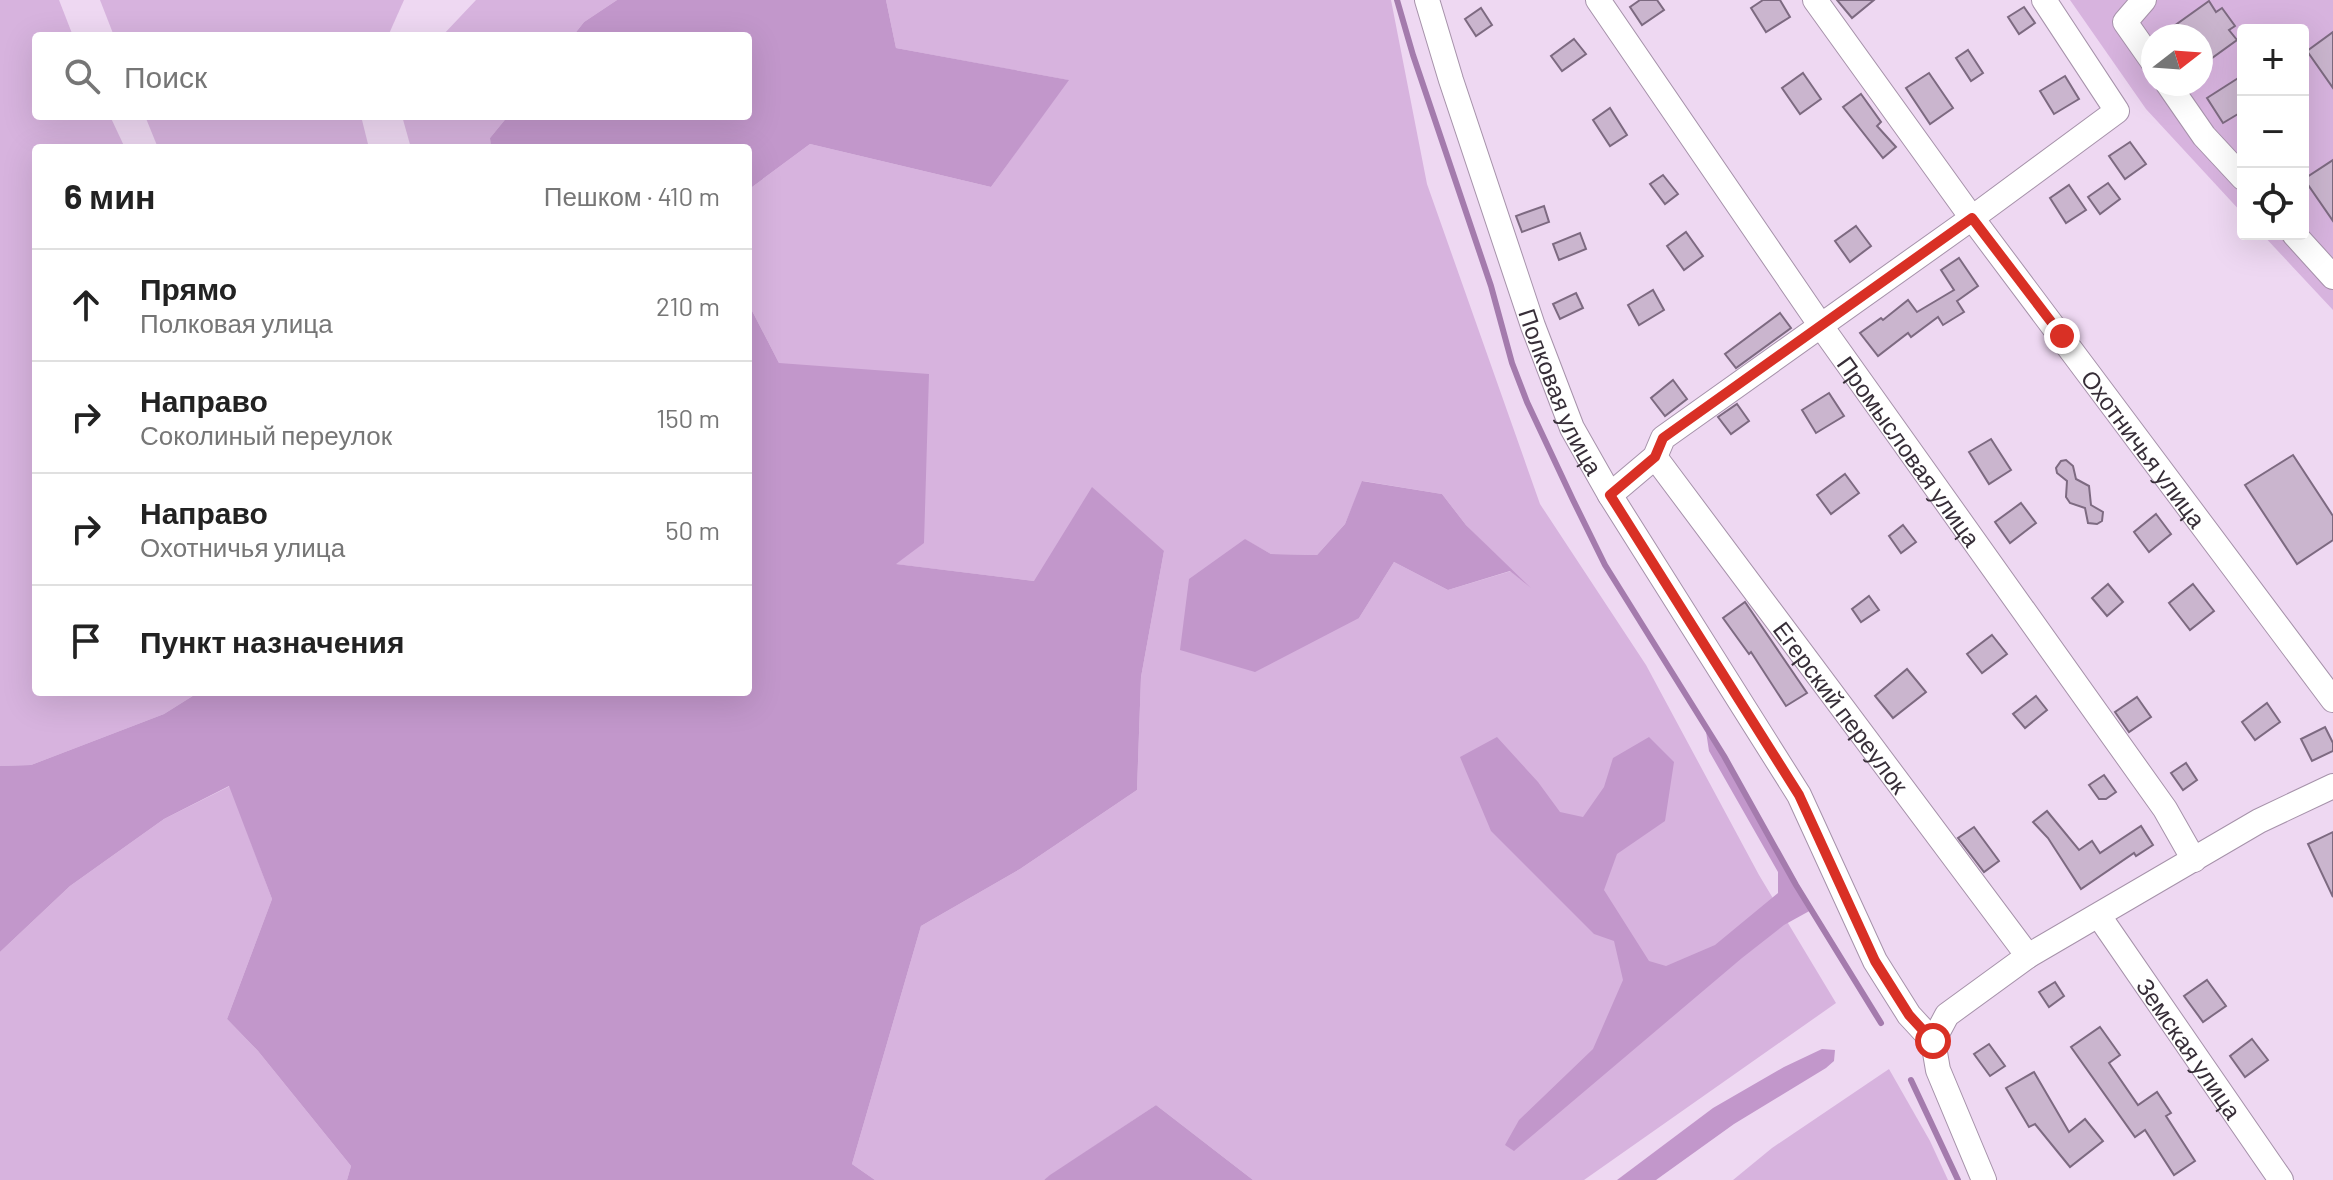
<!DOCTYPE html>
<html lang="ru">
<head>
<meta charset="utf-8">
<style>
  :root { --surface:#fff; --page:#f6f6f6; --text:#222; --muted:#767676; --line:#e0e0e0 }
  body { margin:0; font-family:Barlow,sans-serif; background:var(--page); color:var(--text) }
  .controls { position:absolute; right:24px; top:24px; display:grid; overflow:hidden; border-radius:8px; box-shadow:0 8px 32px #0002 }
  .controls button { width:72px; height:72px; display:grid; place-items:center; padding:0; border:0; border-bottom:2px solid var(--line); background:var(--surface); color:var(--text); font:40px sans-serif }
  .compass { position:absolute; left:2141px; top:24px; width:72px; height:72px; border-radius:50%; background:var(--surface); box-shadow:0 8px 32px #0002; rotate:73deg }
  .stop { position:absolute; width:24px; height:24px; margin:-18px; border:6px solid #d93025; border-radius:50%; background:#fff }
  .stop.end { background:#d93025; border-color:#fff; box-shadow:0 2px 8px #0008 }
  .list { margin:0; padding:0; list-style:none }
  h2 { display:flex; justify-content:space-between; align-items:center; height:104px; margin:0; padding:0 32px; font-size:34px }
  h2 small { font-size:26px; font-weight:400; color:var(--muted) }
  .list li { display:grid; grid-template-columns:52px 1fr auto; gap:24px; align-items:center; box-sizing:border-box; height:112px; padding:0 32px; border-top:2px solid var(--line) }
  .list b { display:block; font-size:30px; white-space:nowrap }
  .list p { margin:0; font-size:26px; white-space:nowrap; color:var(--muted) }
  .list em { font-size:26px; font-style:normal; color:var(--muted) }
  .icon { flex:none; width:44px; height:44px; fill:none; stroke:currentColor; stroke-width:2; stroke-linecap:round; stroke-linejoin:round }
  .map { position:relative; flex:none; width:2333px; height:1180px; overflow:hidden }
  .search { position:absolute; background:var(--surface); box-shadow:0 8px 32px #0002; left:32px; top:32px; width:720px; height:88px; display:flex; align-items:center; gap:20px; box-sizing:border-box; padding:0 28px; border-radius:8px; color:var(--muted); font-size:30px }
  .panel { position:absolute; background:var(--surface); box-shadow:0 8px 32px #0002; left:32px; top:144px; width:720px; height:552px; border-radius:8px }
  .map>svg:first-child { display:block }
  .green { fill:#d7b3de; fill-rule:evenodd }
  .forest { fill:#c297cb }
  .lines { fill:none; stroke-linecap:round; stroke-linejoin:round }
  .stream { stroke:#a47bad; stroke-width:6 }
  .building { fill:#cab5ce; stroke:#7d6a81; stroke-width:2 }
  .street-casing { stroke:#a692aa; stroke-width:26 }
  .street { stroke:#fff; stroke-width:24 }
  .route { stroke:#d93025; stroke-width:10 }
  .labels { text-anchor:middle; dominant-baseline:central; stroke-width:7; stroke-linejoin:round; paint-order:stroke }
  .street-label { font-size:24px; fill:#372e38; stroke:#fff }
</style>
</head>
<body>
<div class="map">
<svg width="2333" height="1180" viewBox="0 0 2333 1180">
  <rect width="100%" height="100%" fill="#eed8f2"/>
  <g class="green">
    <polygon points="0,0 59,0 73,36 36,36 36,116 110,116 125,148 36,148 36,692 199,692 164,714 31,765 0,766"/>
    <polygon points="100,0 404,0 388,36 114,36"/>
    <polygon points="476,0 617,0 584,22 573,36 442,36"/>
    <path d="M886,0h505l36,184 113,320 106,161 113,210 77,128 -252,177h-331l-97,-75 -112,75h-169l-23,-16 69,-238 99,-57 117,-79 4,-113 23,-126 -130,30 -139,-17 -116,-201 -31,-60v-113l62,-46 181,43 77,-107 -172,-32zM1363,481l79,13 24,31 54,54 -9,-8 -63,19 -54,-28 -35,56 -115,-79 27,15 46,1 28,-31z"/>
    <path d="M2070,0h263v310l-71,-76h41v-204h-60v184l-97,-105zM2153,36h48v48h-48z"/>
    <polygon points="145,116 361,116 369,148 158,148"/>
    <polygon points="402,116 508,116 490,138 491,148 411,148"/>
    <polygon points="230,786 272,899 227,1019 258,1051 351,1166 347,1180 0,1180 0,952 70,886 164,819"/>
    <polygon points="1889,1069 1930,1141 1948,1180 1733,1180 1772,1148"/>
  </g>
  <g class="forest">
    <polygon points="617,0 886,0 896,48 1069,80 991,187 810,144 748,190 748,148 491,148 490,138 508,116 748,116 748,36 573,36 584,22"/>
    <polygon points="748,303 779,363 929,374 924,543 896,564 1034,581 1092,487 1164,551 1141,677 1137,790 1020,869 921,926 852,1164 875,1180 347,1180 351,1166 258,1051 227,1019 272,899 229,786 164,819 70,886 0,952 0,766 31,765 164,714 199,692 748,692"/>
    <polygon points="1362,481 1442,494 1466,525 1531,588 1510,571 1448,590 1394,562 1359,618 1255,672 1180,650 1189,579 1245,539 1271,554 1317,555 1345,524"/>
    <polygon points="1705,725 1813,909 1784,925 1742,958 1514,1151 1505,1145 1519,1120 1593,1049 1623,980 1614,941 1594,934 1491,831 1460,757 1497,737 1538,782 1560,812 1583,817 1604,787 1613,758 1649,737 1674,762 1665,821 1617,854 1604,890 1649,961 1666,966 1715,945 1778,893 1778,872 1709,751"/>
    <polygon points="1822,1049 1835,1050 1834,1061 1826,1068 1734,1124 1656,1180 1617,1180 1713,1108 1784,1067"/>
    <polygon points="1156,1105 1253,1180 1044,1180 1050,1175"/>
  </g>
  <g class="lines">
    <g class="stream">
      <polyline points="1397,0 1413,55 1491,286 1512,363 1527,402 1573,500 1605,565 1724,756 1796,885 1881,1023"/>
      <polyline points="1911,1080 1958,1180"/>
    </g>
  </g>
  <g class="building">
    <polygon points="1640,0 1657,0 1664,10 1642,25 1630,7"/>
    <polygon points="1763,0 1780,0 1790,17 1766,32 1751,8"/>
    <polygon points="1837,0 1874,0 1852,18"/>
    <polygon points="2209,1 2216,12 2222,8 2235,26 2229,30 2237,40 2201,66 2201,36 2181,36 2174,26"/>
    <polygon points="2024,7 2035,23 2019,34 2008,17"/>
    <polygon points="1481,8 1492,25 1476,36 1465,19"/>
    <polygon points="2333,32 2333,88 2307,51"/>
    <polygon points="1574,39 1586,54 1562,71 1551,56"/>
    <polygon points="1968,50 1983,73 1971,81 1956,58"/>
    <polygon points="1803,73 1821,99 1800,114 1782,88"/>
    <polygon points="1929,73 1953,108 1930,124 1906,88"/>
    <polygon points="2243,75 2243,111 2223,123 2207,98"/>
    <polygon points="2065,76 2079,99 2054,114 2040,91"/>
    <polygon points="1861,94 1881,122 1877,126 1896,147 1883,158 1843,107"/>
    <polygon points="1610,108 1627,135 1610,146 1593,120"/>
    <polygon points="2130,142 2146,164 2125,179 2109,156"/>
    <polygon points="2333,160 2333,221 2304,179"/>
    <polygon points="1663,175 1678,194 1665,204 1650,184"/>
    <polygon points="2108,183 2120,199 2100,214 2088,197"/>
    <polygon points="2069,185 2086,210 2066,223 2050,198"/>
    <polygon points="1544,206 1549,222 1522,232 1516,216"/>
    <polygon points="1856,226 1871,246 1850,262 1835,241"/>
    <polygon points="1686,232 1703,256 1684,270 1667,246"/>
    <polygon points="1580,233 1586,249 1559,260 1553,244"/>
    <polygon points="1959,258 1978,286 1957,301 1964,312 1943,325 1938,317 1911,337 1908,333 1878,356 1860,333 1881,318 1883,320 1908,300 1917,312 1954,290 1941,270"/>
    <polygon points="1653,290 1664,310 1639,325 1628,305"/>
    <polygon points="1576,293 1583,308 1560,319 1553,304"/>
    <polygon points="1780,313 1791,328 1736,368 1725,354"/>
    <polygon points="1673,380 1687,399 1665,416 1651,398"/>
    <polygon points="1829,393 1844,416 1816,433 1802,410"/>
    <polygon points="1737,404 1749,421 1731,434 1718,417"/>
    <polygon points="1991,439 2011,470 1989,484 1969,452"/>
    <polygon points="2293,455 2333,516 2333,540 2297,564 2245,485"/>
    <polygon points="2066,460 2073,466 2076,479 2089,486 2091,505 2103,512 2102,521 2097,524 2088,523 2085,508 2070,503 2066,497 2067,481 2057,473 2056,468 2061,461"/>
    <polygon points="1845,474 1859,493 1831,514 1817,495"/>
    <polygon points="2021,503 2036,523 2010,543 1995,522"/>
    <polygon points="2156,514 2171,534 2149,552 2134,532"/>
    <polygon points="1903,525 1916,542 1901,553 1889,536"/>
    <polygon points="2108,584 2123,602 2107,616 2092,598"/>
    <polygon points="2193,584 2214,611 2190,630 2169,603"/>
    <polygon points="1869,596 1879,610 1861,622 1852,609"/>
    <polygon points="1745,602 1807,693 1786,706 1751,652 1749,654 1723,618"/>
    <polygon points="1992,635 2007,654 1982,673 1967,654"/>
    <polygon points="1907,669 1926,692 1893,718 1875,696"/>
    <polygon points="2036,696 2047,710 2025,728 2013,714"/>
    <polygon points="2137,697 2151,717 2129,732 2115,712"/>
    <polygon points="2267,703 2280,722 2255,740 2242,722"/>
    <polygon points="2325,727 2333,743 2333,751 2312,761 2301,739"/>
    <polygon points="2186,763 2197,780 2183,790 2171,773"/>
    <polygon points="2104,775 2116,792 2106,799 2099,799 2089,785"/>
    <polygon points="2047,811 2079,850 2092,841 2100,853 2141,826 2153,845 2136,856 2134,853 2081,889 2048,838 2033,822"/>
    <polygon points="1974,827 1999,861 1984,872 1958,838"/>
    <polygon points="2333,832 2333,897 2308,844"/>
    <polygon points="2207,980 2226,1006 2203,1022 2184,996"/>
    <polygon points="2055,982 2064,996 2049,1007 2039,992"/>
    <polygon points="2100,1027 2120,1055 2109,1063 2138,1105 2157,1092 2171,1113 2166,1116 2195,1161 2174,1175 2145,1130 2135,1137 2071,1047"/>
    <polygon points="2252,1039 2268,1060 2245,1077 2230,1056"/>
    <polygon points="1989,1044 2005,1066 1990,1076 1974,1054"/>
    <polygon points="2034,1072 2069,1132 2085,1119 2103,1141 2070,1167 2035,1124 2029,1127 2006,1088"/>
  </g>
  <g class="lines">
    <g class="street-casing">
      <g id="street">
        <path id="s1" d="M1427,0l24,80 82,246 39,102 38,67 189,300 76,166 34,54 24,26"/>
        <path id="s2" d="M1598,0l223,326 344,483 29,51"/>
        <path id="s3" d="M1815,0l157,218 361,482"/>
        <polyline points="2144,0 2125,22 2153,62"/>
        <polyline points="2168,84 2204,136 2243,178"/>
        <polyline points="2294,234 2333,277"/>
        <path id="s4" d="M1655,457l373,499"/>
        <polyline points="1610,495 1655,457 1663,438 1972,218 2117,111 2044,0"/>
        <path id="s5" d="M2099,916l182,264"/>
        <polyline points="1984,1180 1938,1070 1933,1041 1947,1015 2028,956 2259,821 2333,786"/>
      </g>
    </g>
    <use href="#street" class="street"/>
  </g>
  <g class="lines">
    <polyline class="route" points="1933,1041 1909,1015 1875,961 1799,795 1610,495 1655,457 1663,438 1972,218 2062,336"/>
  </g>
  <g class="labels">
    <g class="street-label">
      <text stroke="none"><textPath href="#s1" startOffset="414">Полковая улица</textPath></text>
      <text stroke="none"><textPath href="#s3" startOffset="556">Охотничья улица</textPath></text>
      <text stroke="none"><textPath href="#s2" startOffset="548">Промысловая улица</textPath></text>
      <text stroke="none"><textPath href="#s4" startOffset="312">Егерский переулок</textPath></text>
      <text stroke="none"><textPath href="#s5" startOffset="160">Земская улица</textPath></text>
    </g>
  </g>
</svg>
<div class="controls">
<button>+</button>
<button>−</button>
<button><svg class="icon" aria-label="locate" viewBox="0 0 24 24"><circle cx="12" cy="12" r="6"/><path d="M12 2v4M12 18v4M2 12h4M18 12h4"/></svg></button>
</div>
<svg class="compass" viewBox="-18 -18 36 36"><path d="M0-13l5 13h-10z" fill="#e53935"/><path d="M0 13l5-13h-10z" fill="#767676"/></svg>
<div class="stop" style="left:1933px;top:1041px"></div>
<div class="stop end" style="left:2062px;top:336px"></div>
<div class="search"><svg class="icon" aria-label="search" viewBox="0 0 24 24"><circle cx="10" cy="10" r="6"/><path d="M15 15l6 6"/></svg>Поиск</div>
<section class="panel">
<h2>6 мин<small>Пешком · 410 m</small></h2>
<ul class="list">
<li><svg class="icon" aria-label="ahead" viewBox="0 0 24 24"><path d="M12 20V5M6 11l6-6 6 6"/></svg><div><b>Прямо</b><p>Полковая улица</p></div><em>210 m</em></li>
<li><svg class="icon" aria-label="right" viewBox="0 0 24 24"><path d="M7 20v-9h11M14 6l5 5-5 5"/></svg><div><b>Направо</b><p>Соколиный переулок</p></div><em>150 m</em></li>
<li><svg class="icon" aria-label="right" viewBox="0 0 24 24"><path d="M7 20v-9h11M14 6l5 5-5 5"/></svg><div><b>Направо</b><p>Охотничья улица</p></div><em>50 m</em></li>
<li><svg class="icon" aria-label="arrive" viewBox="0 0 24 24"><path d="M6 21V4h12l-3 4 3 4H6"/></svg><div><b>Пункт назначения</b></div></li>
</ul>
</section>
</div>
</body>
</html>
